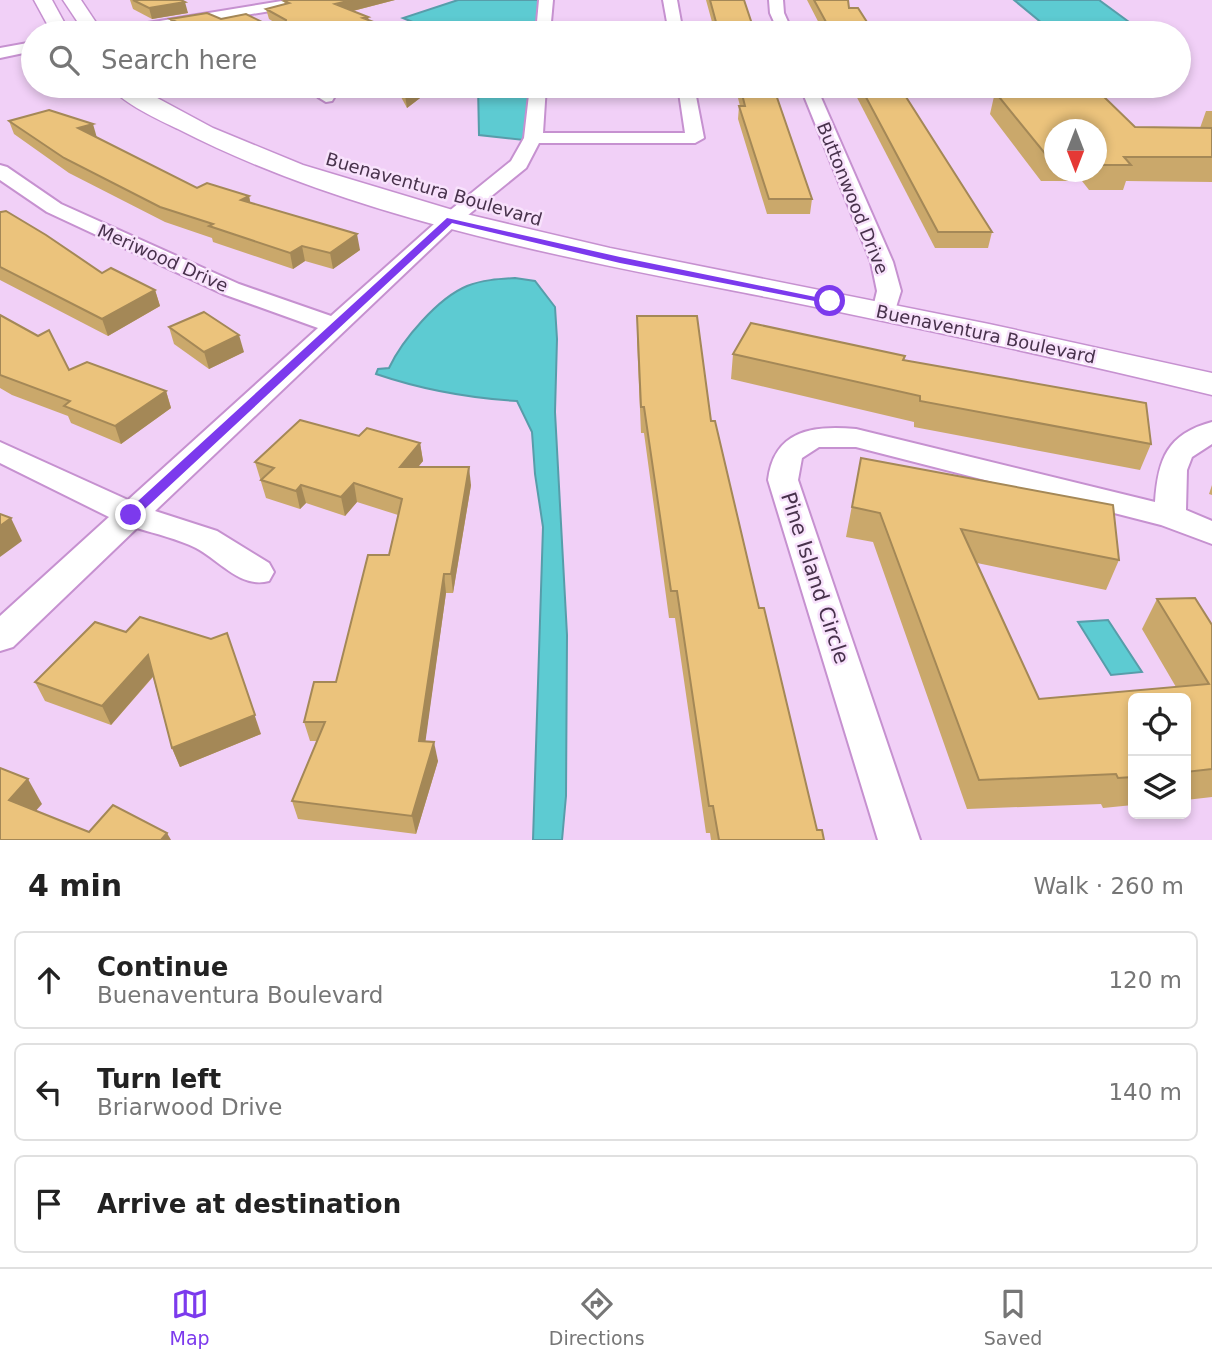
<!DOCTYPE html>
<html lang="en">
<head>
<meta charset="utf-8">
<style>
  :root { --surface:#fff; --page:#f6f6f6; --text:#222; --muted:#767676; --line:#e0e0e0; --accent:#7c3aed }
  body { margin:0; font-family:"DejaVu Sans",sans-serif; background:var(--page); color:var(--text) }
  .controls { position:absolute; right:21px; bottom:21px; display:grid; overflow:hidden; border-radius:10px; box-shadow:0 4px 10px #0003 }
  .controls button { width:63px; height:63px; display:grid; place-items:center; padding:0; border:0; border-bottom:2px solid var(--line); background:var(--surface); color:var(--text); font:35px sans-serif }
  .compass { position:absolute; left:1044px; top:119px; width:63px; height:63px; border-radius:50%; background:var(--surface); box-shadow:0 4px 10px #0003; rotate:180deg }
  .stop { position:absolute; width:21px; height:21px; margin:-16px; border:5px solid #7c3aed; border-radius:50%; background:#fff }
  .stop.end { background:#7c3aed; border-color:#fff; box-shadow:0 2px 7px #0008 }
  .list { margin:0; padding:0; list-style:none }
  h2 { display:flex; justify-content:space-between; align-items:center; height:91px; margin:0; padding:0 28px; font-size:30px }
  h2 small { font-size:23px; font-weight:400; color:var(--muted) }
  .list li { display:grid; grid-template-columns:46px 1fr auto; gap:21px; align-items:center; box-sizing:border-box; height:98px; margin:0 14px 14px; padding:0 14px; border:2px solid var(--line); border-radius:10px }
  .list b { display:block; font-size:26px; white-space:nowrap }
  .list p { margin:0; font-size:23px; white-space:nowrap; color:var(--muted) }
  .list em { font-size:23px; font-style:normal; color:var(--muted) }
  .icon { flex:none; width:38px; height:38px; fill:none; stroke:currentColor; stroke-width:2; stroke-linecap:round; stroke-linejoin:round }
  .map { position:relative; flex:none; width:1212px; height:840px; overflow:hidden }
  .search { position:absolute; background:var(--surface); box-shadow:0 4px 10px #0003; left:21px; right:21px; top:21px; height:77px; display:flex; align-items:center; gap:18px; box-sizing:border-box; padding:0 24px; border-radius:38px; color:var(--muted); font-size:26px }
  .sheet { height:427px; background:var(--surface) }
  nav { display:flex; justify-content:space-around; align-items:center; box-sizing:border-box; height:98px; border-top:2px solid var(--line); background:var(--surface); font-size:19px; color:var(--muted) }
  nav a { display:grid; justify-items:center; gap:4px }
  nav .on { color:var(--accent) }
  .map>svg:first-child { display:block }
  .water { fill:#5dcbd2; stroke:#579daa; stroke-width:2 }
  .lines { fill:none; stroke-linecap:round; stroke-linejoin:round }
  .minor-casing { stroke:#c691d0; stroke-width:4 }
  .major-casing { stroke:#c691d0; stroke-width:3 }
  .minor { fill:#fff; fill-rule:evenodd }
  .major { fill:#fff; fill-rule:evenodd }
  .wall { fill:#caa86b; fill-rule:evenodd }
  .shaded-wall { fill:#a48857 }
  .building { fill:#ebc37c; stroke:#a48857; stroke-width:2 }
  .route { fill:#7c3aed }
  .labels { text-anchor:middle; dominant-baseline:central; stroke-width:5; stroke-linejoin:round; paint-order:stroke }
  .far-street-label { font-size:18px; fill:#48324c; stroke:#f8e2fc }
  .street-label { font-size:21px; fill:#48324c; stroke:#f8e2fc }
</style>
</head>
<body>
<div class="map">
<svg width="1212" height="840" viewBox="0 0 1212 840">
  <rect width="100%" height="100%" fill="#f1d0f7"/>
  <g class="water">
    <polygon points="458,0 541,0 539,33 439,33 403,18"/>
    <polygon points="1014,0 1099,0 1144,33 1054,33"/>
    <polygon points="478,86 536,86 533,141 479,135"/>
    <path d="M515,278l20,3 20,26 2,32 -2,73 12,223 -1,161 -4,44h-29l10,-313 -8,-53 -3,-42 -15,-31c-50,-3 -94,-11 -141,-27l2,-5 11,-1c13,-28 49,-70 78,-82 15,-6 31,-7 48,-8z"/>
    <polygon points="1108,620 1142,672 1111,675 1078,622"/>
  </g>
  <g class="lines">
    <g class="minor-casing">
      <g id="minor">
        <polygon points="288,0 320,0 313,4 136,33 104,33 111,29"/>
        <polygon points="539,0 553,0 550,33 536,33"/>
        <polygon points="663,0 677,0 683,33 669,33"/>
        <polygon points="769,0 783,0 784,13 793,33 779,33 770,13"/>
        <polygon points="33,42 33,51 0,58 0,48"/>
        <polygon points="325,86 341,86 332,101 326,102 318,97"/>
        <path d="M530,86h16l-3,47h142l-7,-47h16l10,52 -9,5h-156l-13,25 -69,56 -302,287 62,20 52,32 5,9 -5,9c-28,8 -50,-21 -73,-33 -18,-9 -40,-14 -59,-20l-124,119 -13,4v-35l109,-99 -109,-54v-21l128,58 190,-172 -95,-34 -176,-82 -47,-32v-15l7,2 54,37 178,80 92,32 112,-100 68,-55 13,-23z"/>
        <polygon points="800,86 816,86 893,262 901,291 893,317 884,319 875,317 872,312 877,291 871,262"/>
        <path d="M1212,422v22l-20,13 -5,13 -1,40 26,11v23l-51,-19 -305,-78h-37l-17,11 -4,22 122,360h-42l-110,-360c6,-50 45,-55 88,-51l299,73c3,-43 12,-68 57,-80z"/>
      </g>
    </g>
    <g class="major-casing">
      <g id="major">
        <polygon points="34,0 52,0 70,33 52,33"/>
        <polygon points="63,0 81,0 103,33 85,33"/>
        <path d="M110,86h25l78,42 90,37 163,49 144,34 379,76 223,49v22c-148,-36 -297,-68 -446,-98 -194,-38 -411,-77 -588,-168 -19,-9 -56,-26 -68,-43z"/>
      </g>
    </g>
    <use href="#minor" class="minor"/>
    <use href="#major" class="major"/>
  </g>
  <g class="wall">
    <polygon points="130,0 181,0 188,13 152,19 133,9"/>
    <polygon points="288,0 395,0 353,11 368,17 369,20 379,24 381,33 180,33 172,30 170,19 221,19 277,24 269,19 266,9 285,4 284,1"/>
    <polygon points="706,0 744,0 755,33 715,33"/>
    <polygon points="807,0 848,0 849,8 874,33 824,33"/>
    <polygon points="395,86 427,86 424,95 407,108"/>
    <polygon points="735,86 773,86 812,199 810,214 767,214 738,119 739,106 740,106"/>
    <polygon points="851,86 899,86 992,232 988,248 935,248"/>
    <path d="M995,92l140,35 65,1 6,-17h6v71l-86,-1 -3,9h-34l-7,-9h-41l-51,-67zM1054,130h42v42h-42z"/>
    <polygon points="9,121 97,138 197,188 249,196 250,203 360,250 333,269 305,261 293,269 213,242 212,238 165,222 69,173 14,134"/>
    <polygon points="0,212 102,273 155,290 160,306 108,336 0,280"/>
    <polygon points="0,315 69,370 166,391 171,408 121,444 71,423 68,416 12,395 0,388"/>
    <polygon points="637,316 711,421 817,830 824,840 711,840 710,833 706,833 675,618 669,618 644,433 641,433 637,340"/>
    <polygon points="169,327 244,352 209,369 174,344"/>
    <polygon points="733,354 904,360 1151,444 1140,470 914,427 914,422 731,379"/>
    <polygon points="359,436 420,443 423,461 418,467 471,485 453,593 446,593 425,741 438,761 416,834 298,819 292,801 317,741 310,741 304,722 336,682 389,555 398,515 357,502 345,516 306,503 300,509 266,498 255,462"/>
    <polygon points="861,458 1119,560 1106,590 977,563 1039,699 1176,687 1142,629 1157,599 1212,625 1212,797 1186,800 1186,698 1133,698 1133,805 1103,808 1101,804 967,809 873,542 846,537"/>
    <polygon points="1212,485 1212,495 1209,494"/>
    <polygon points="95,622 261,734 180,767 172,748 153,677 111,725 45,701 35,682"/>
  </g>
  <g class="shaded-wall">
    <polygon points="352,0 395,0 337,15 335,4"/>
    <polygon points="185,2 188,13 152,19 149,8"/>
    <polygon points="368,17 369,26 379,24 381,33 343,33 363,18"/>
    <polygon points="417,86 427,86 424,95 407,108 405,95"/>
    <polygon points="93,124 97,138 78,128"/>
    <polygon points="249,196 252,211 241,200"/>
    <polygon points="357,234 360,250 333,269 330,253"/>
    <polygon points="302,246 305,261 293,269 290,253"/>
    <polygon points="155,290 160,306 108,336 102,319"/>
    <polygon points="239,335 244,352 209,369 204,352"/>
    <polygon points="166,391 171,408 121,444 115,426"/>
    <polygon points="420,443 423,461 403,485 400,467"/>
    <polygon points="469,467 471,485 453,593 451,574"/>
    <polygon points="354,483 357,502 345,516 341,497"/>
    <polygon points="301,485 306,503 300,509 296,491"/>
    <polygon points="11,518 22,541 0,557 0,526"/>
    <polygon points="444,574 446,593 423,759 419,741"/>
    <polygon points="227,633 261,734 180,767 172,748"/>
    <polygon points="148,655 155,674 111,725 102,706"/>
    <polygon points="434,742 438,761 416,834 412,816"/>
    <polygon points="28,779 42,804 24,824 9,800"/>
    <polygon points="167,833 171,840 161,840"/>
  </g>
  <g class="building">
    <polygon points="133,0 181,0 185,2 149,8"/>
    <polygon points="288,0 352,0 335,4 368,17 363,18 379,24 343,33 201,33 170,19 207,13 221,19 246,14 266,24 285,25 286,20 266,9 289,3 284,1"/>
    <polygon points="710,0 744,0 755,33 719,33"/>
    <polygon points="814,0 848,0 849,8 858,8 874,33 832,33"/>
    <polygon points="400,86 417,86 405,95"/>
    <polygon points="740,86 773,86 812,199 769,199 739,106 745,106"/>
    <polygon points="860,86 899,86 992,232 938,232"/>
    <polygon points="995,92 1099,92 1135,127 1212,128 1212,157 1124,157 1131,165 1097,165 1096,130 1054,130 1054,156 1047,156"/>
    <polygon points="49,110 93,124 78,128 197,188 207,183 249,196 241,200 357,234 330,253 302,246 290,253 209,226 213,224 160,207 64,158 9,121"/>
    <polygon points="6,211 46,235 102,273 111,268 155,290 102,319 0,267 0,212 1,212"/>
    <polygon points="204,312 239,335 204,352 169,327"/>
    <polygon points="0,315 38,336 49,330 69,370 87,362 166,391 115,426 64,406 70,401 0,375"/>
    <polygon points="637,316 697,316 711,421 715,421 759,608 764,608 817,830 822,830 824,840 719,840 713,806 709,806 677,591 671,591 644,407 641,407"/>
    <polygon points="751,323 905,356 903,360 1146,403 1151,444 920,401 920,396 733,354"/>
    <polygon points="300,420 359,436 367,428 420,443 400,467 469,467 451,574 444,574 419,741 434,742 412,816 292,801 325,722 304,722 314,682 336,682 368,555 389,555 402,499 354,483 341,497 301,485 296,491 261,480 274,468 255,462"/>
    <polygon points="861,458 1113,505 1119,560 961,529 1039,699 1209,684 1157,599 1195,598 1212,625 1212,769 1186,772 1186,698 1133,698 1133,777 1118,778 1116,774 979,780 880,513 852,507"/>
    <polygon points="0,514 11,518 0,526"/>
    <polygon points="140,617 211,639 227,633 255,715 172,748 148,655 102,706 35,682 95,622 126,632"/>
    <polygon points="0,768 28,779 9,800 89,832 113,805 167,833 161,840 0,840"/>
  </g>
  <polygon class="route" points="447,218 620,257 835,301 830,304 620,263 452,223 135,518 126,518 126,512"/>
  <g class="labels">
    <g class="far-street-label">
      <text transform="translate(434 189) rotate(16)">Buenaventura Boulevard</text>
      <text transform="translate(853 198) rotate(68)">Buttonwood Drive</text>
      <text transform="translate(163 258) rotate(24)">Meriwood Drive</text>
      <text transform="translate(986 334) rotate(12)">Buenaventura Boulevard</text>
    </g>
    <g class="street-label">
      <text transform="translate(815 578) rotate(72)">Pine Island Circle</text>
    </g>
  </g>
</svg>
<div class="controls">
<button><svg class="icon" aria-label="locate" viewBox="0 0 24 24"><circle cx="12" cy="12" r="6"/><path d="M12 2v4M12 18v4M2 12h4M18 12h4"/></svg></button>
<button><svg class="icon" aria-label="layers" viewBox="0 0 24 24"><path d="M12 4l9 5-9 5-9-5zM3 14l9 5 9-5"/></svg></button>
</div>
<svg class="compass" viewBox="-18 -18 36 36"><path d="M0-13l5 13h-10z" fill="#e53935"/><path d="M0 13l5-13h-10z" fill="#767676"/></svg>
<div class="stop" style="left:830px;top:301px"></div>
<div class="stop end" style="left:131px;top:515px"></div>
<div class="search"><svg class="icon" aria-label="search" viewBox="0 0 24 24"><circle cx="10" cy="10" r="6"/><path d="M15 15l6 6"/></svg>Search here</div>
</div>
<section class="sheet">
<h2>4 min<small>Walk · 260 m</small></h2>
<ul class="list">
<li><svg class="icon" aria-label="ahead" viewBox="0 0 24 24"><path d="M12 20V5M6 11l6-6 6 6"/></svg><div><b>Continue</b><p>Buenaventura Boulevard</p></div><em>120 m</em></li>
<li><svg class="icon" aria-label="left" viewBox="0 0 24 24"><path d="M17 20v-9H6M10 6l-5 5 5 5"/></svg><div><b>Turn left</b><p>Briarwood Drive</p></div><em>140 m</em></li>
<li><svg class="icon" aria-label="arrive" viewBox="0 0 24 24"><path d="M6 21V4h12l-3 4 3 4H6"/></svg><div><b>Arrive at destination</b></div></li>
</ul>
</section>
<nav>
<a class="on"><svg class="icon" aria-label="map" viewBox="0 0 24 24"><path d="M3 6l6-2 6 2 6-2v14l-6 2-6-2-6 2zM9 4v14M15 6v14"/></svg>Map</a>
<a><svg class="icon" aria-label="directions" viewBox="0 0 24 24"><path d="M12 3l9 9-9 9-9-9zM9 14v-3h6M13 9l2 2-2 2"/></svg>Directions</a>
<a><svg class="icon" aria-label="saved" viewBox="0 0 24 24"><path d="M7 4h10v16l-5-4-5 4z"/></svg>Saved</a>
</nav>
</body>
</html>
